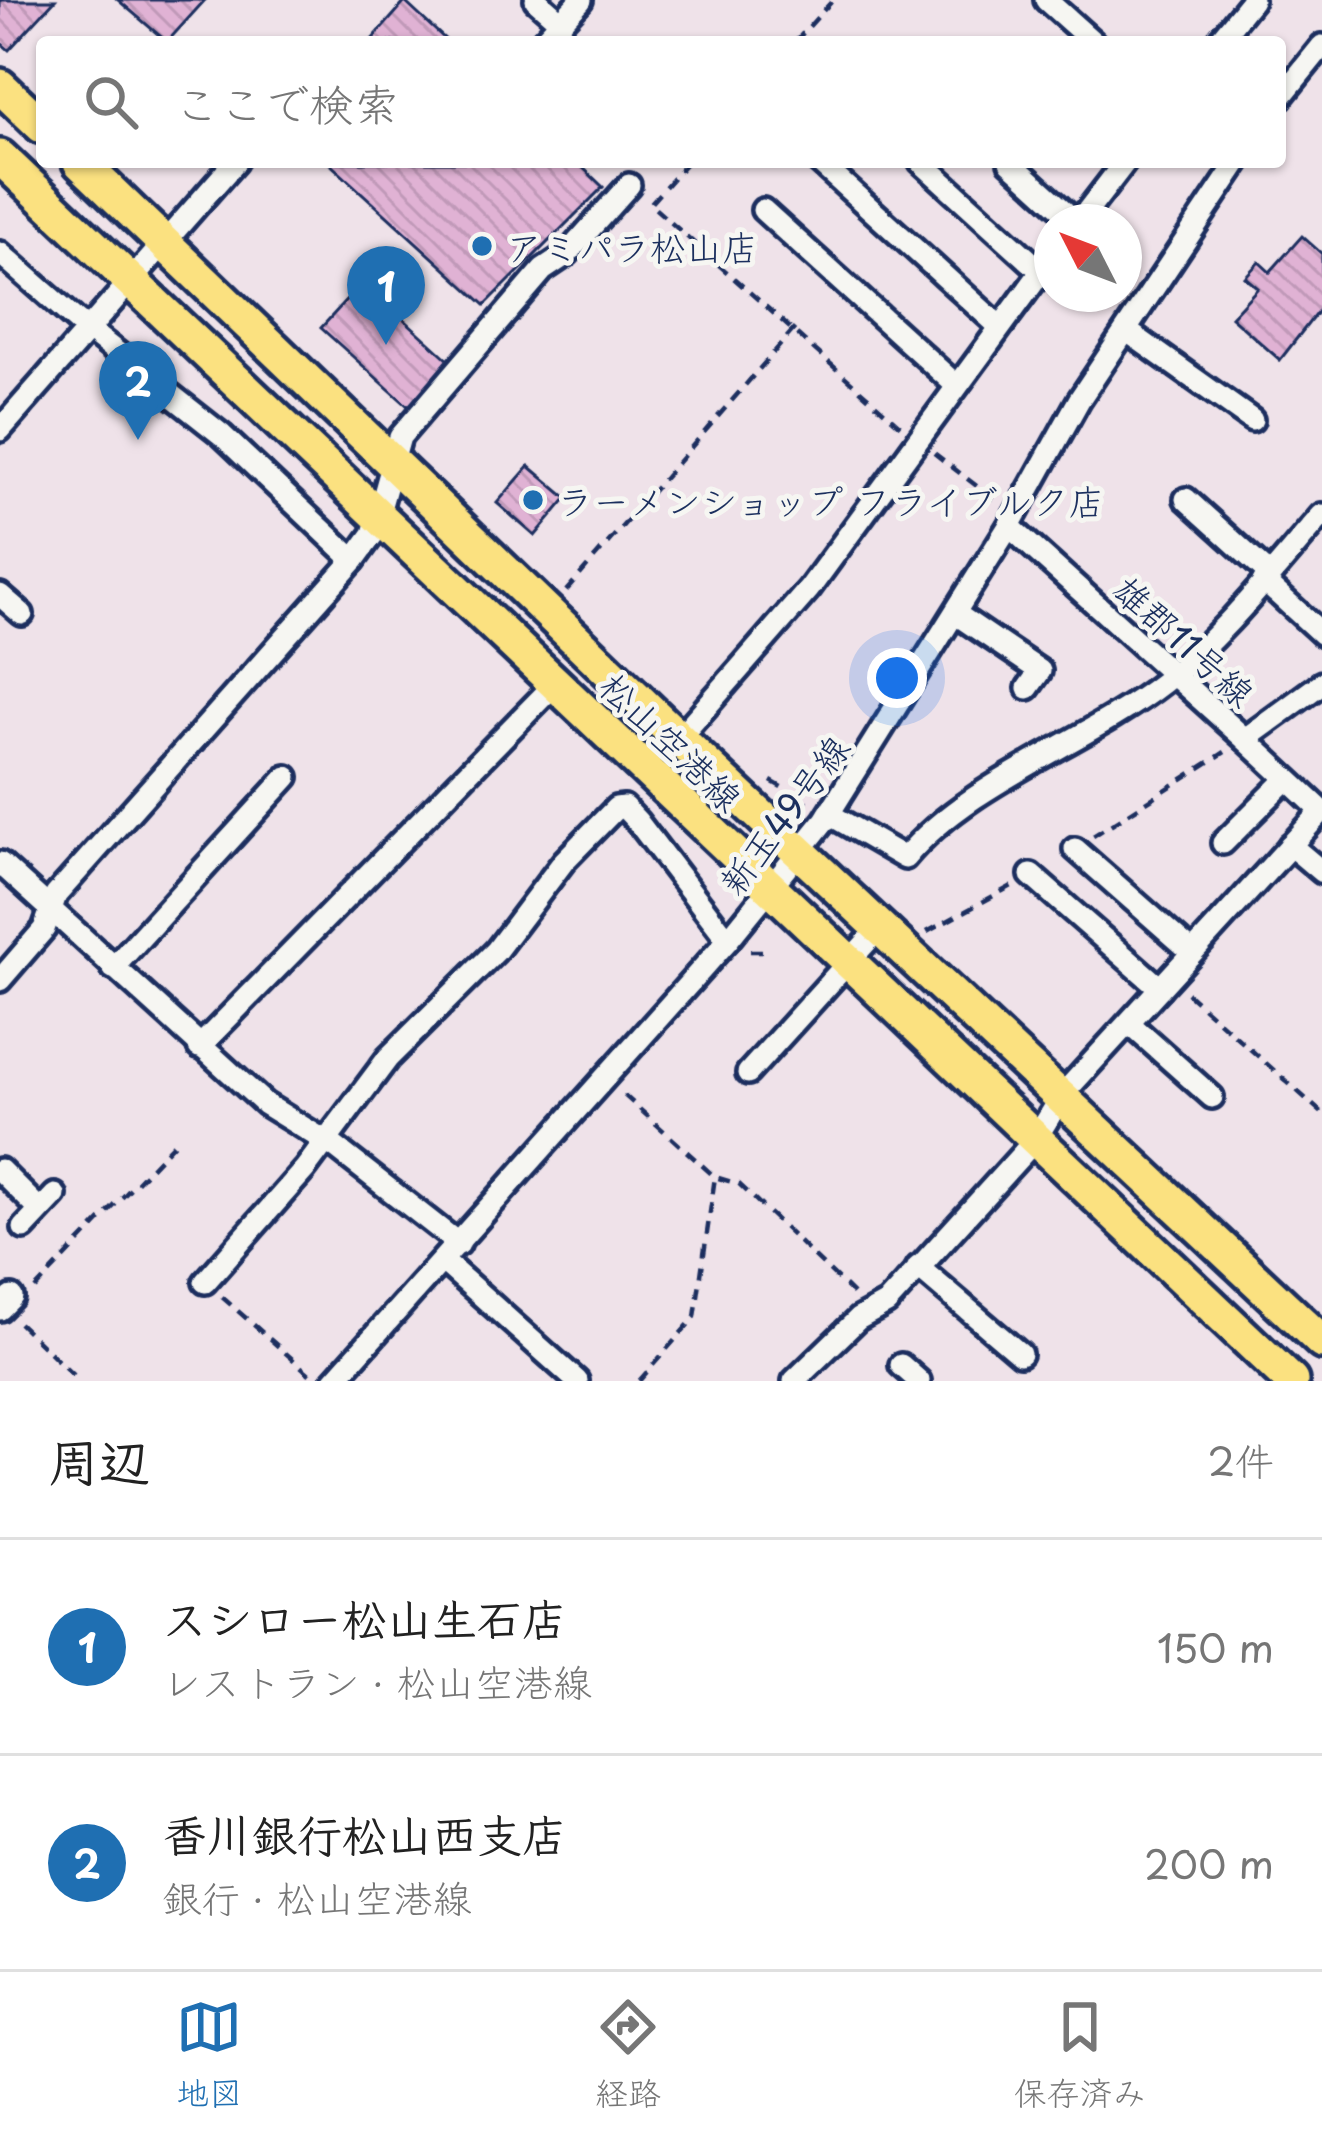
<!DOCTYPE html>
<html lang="ja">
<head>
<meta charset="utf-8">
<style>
  :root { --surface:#fff; --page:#f6f6f6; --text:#222; --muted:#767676; --line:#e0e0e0; --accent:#1f6fb2 }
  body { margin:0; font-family:"Playpen Sans","Klee One",sans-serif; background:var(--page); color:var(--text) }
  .compass { position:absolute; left:1034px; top:204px; width:108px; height:108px; border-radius:50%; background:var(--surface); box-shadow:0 3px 9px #0004; rotate:312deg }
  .you { position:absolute; left:897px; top:678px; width:42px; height:42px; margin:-30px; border:9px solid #fff; border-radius:50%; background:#1a73e8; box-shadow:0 0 0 18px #1a73e833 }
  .badge { display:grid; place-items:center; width:78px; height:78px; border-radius:50%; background:var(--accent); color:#fff; font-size:39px; font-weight:700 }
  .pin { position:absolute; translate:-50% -99px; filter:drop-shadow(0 3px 6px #0008) }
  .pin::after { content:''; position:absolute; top:63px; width:42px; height:36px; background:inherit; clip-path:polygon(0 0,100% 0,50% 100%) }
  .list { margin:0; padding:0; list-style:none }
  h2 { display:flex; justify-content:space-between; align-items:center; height:156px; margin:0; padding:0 48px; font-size:51px }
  h2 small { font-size:39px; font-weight:400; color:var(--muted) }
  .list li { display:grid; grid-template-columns:78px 1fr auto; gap:36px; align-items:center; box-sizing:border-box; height:216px; padding:0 48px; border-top:3px solid var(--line) }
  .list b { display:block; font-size:45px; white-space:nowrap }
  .list p { margin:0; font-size:39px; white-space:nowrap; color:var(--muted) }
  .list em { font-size:39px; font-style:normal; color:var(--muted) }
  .icon { flex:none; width:66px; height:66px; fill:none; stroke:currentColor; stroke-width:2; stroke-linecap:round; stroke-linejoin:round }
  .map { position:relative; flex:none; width:1322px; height:1381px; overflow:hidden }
  .search { position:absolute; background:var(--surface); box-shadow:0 3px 9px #0004; left:36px; right:36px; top:36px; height:132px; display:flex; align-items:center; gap:30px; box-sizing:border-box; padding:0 42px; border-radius:12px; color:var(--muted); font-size:45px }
  .sheet { height:588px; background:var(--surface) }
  nav { display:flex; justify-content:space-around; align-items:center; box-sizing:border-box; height:168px; border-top:3px solid var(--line); background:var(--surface); font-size:33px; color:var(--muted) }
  nav a { display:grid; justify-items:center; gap:6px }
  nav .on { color:var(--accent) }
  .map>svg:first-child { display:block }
  .building { fill:url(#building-back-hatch); stroke:#1b2f5e; stroke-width:3 }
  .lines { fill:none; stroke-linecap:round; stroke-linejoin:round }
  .minor-casing { stroke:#1b2f5e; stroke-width:30 }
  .primary-casing { stroke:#1b2f5e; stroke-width:42 }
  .path { stroke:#1b2f5e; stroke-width:4.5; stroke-dasharray:12 9; stroke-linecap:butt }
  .minor { stroke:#f6f6f2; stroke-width:21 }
  .primary { stroke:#fbe180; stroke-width:33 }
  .poi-dot { fill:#1f6fb2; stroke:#f6f6f2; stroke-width:4.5 }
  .labels { text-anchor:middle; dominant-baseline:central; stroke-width:10; stroke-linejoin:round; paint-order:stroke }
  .poi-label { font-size:36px; fill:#1b2f5e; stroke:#f6f6f2; text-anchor:start }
  .street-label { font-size:36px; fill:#1b2f5e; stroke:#f6f6f2 }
</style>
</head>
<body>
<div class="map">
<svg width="1322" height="1381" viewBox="0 0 1322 1381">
  <defs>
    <pattern id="building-back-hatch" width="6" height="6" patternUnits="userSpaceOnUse" patternTransform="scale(3)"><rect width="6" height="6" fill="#e0b2d4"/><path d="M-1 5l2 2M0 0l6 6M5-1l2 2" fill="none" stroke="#c099b8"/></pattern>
  </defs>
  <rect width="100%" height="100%" fill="#efe2e9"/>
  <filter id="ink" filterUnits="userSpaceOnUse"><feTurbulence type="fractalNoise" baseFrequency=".00833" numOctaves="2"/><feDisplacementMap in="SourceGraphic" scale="24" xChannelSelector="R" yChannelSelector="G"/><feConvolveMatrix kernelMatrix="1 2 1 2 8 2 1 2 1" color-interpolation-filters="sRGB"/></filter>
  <g filter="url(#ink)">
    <g class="building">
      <polygon points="0,0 55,0 9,50 0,42"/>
      <polygon points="118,0 205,0 167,42"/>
      <polygon points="405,2 448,42 370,42"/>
      <polygon points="328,162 577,162 603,187 485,305"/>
      <polygon points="1302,236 1322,254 1322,306 1280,360 1231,317 1258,288 1245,277 1259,262 1270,272"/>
      <polygon points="363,282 451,362 410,408 321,328"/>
      <polygon points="529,466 567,498 535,536 497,503"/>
    </g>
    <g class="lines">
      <g class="minor-casing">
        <g id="minor">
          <polyline points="536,0 561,22"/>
          <polyline points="1046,0 1093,42"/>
          <polyline points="542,42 581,0"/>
          <polyline points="1218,42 1252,0"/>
          <polyline points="1280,98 1322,46"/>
          <polyline points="819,162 1000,327"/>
          <polyline points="921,162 1041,271"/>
          <polyline points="1010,162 1076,222"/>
          <polyline points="763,210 957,386"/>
          <polyline points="1079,222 1125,162"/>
          <polyline points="0,253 77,321 222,435 354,560"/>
          <polyline points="1127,331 1252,420"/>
          <polyline points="0,430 235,162"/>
          <polyline points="1186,499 1270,575"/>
          <polyline points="1009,526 1245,739 1322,683"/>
          <polyline points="1264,581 1322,634"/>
          <polyline points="0,595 22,614"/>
          <polyline points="956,614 1040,671 1028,688"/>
          <polyline points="679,738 809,589 1052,257"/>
          <path d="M829,814l76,44c63,-76 181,-115 259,-176 59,-46 109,-111 158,-167"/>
          <polyline points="1223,843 1286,780"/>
          <polyline points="1290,845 1322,872"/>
          <polyline points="1075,849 1192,952"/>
          <polyline points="0,863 265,1104 335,1147 459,1244"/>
          <polyline points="1031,875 1160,988"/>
          <polyline points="113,968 287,777"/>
          <polyline points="0,980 44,929 56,895 354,560 373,534 400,437 543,270 567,254 629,185"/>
          <polyline points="1130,1024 1212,1097"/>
          <polyline points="199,1047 555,684"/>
          <polyline points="748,1073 882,925"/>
          <polyline points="0,1170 40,1210"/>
          <polyline points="24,1228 55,1195"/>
          <polyline points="443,1261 577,1381"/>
          <polyline points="918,1267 1020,1354"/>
          <polyline points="205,1282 305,1169 388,1058 496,951 564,861 616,808 624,807 638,822 728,940"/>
          <polyline points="0,1309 12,1297"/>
          <polyline points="901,1365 919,1381"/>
          <polyline points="334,1381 728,940 825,820 1009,526 1079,400 1238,162"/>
          <polyline points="794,1381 858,1319 887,1303 1035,1140 1063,1094 1322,811 1245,739"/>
        </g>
      </g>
      <g class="primary-casing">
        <g id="primary">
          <polyline points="0,86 42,126"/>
          <polyline points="0,157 1291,1381"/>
          <polyline points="80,162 698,757 1322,1342"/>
        </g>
      </g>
      <g class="path">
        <polyline points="795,42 833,0"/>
        <polyline points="687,162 650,204 902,427"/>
        <polyline points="934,453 996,501"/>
        <polyline points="566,591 795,328"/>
        <polyline points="771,781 808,802"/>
        <polyline points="1093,836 1225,752"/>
        <polyline points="927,932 1012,886"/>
        <polyline points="750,951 769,951"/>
        <polyline points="1187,993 1322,1113"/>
        <polyline points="624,1095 715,1177 739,1184 853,1294"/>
        <polyline points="35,1289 176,1141"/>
        <polyline points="222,1297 313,1377"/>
        <polyline points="19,1323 79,1381"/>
        <polyline points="639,1381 695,1317 715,1177"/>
      </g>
      <use href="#minor" class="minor"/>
      <use href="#primary" class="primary"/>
    </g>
  </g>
  <g class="poi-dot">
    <circle cx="482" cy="246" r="12"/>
    <circle cx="533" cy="500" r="12"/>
  </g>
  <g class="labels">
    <g class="poi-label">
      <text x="506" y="246">アミパラ松山店</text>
      <text x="557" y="500">ラーメンショップ フライブルク店</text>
    </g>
    <g class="street-label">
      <text transform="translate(1185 640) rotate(42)">雄郡11号線</text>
      <text transform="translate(672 741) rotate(44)">松山空港線</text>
      <text transform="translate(783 814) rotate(-53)">新玉49号線</text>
    </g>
  </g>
</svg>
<svg class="compass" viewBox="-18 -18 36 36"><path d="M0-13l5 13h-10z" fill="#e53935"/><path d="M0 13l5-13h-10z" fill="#767676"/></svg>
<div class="you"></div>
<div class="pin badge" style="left:386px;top:345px">1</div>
<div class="pin badge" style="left:138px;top:440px">2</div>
<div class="search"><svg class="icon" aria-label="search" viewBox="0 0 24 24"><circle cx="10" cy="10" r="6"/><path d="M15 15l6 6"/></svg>ここで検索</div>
</div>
<section class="sheet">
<h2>周辺<small>2件</small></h2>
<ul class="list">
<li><span class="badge">1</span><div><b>スシロー松山生石店</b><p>レストラン · 松山空港線</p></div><em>150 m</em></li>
<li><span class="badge">2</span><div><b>香川銀行松山西支店</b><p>銀行 · 松山空港線</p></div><em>200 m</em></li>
</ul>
</section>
<nav>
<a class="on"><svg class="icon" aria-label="map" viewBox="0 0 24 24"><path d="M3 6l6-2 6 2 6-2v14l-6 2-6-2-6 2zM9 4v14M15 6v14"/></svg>地図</a>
<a><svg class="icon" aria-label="directions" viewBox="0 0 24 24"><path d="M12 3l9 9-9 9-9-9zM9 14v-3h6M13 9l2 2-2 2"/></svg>経路</a>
<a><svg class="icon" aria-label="saved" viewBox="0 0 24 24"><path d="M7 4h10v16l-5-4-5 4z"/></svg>保存済み</a>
</nav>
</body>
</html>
